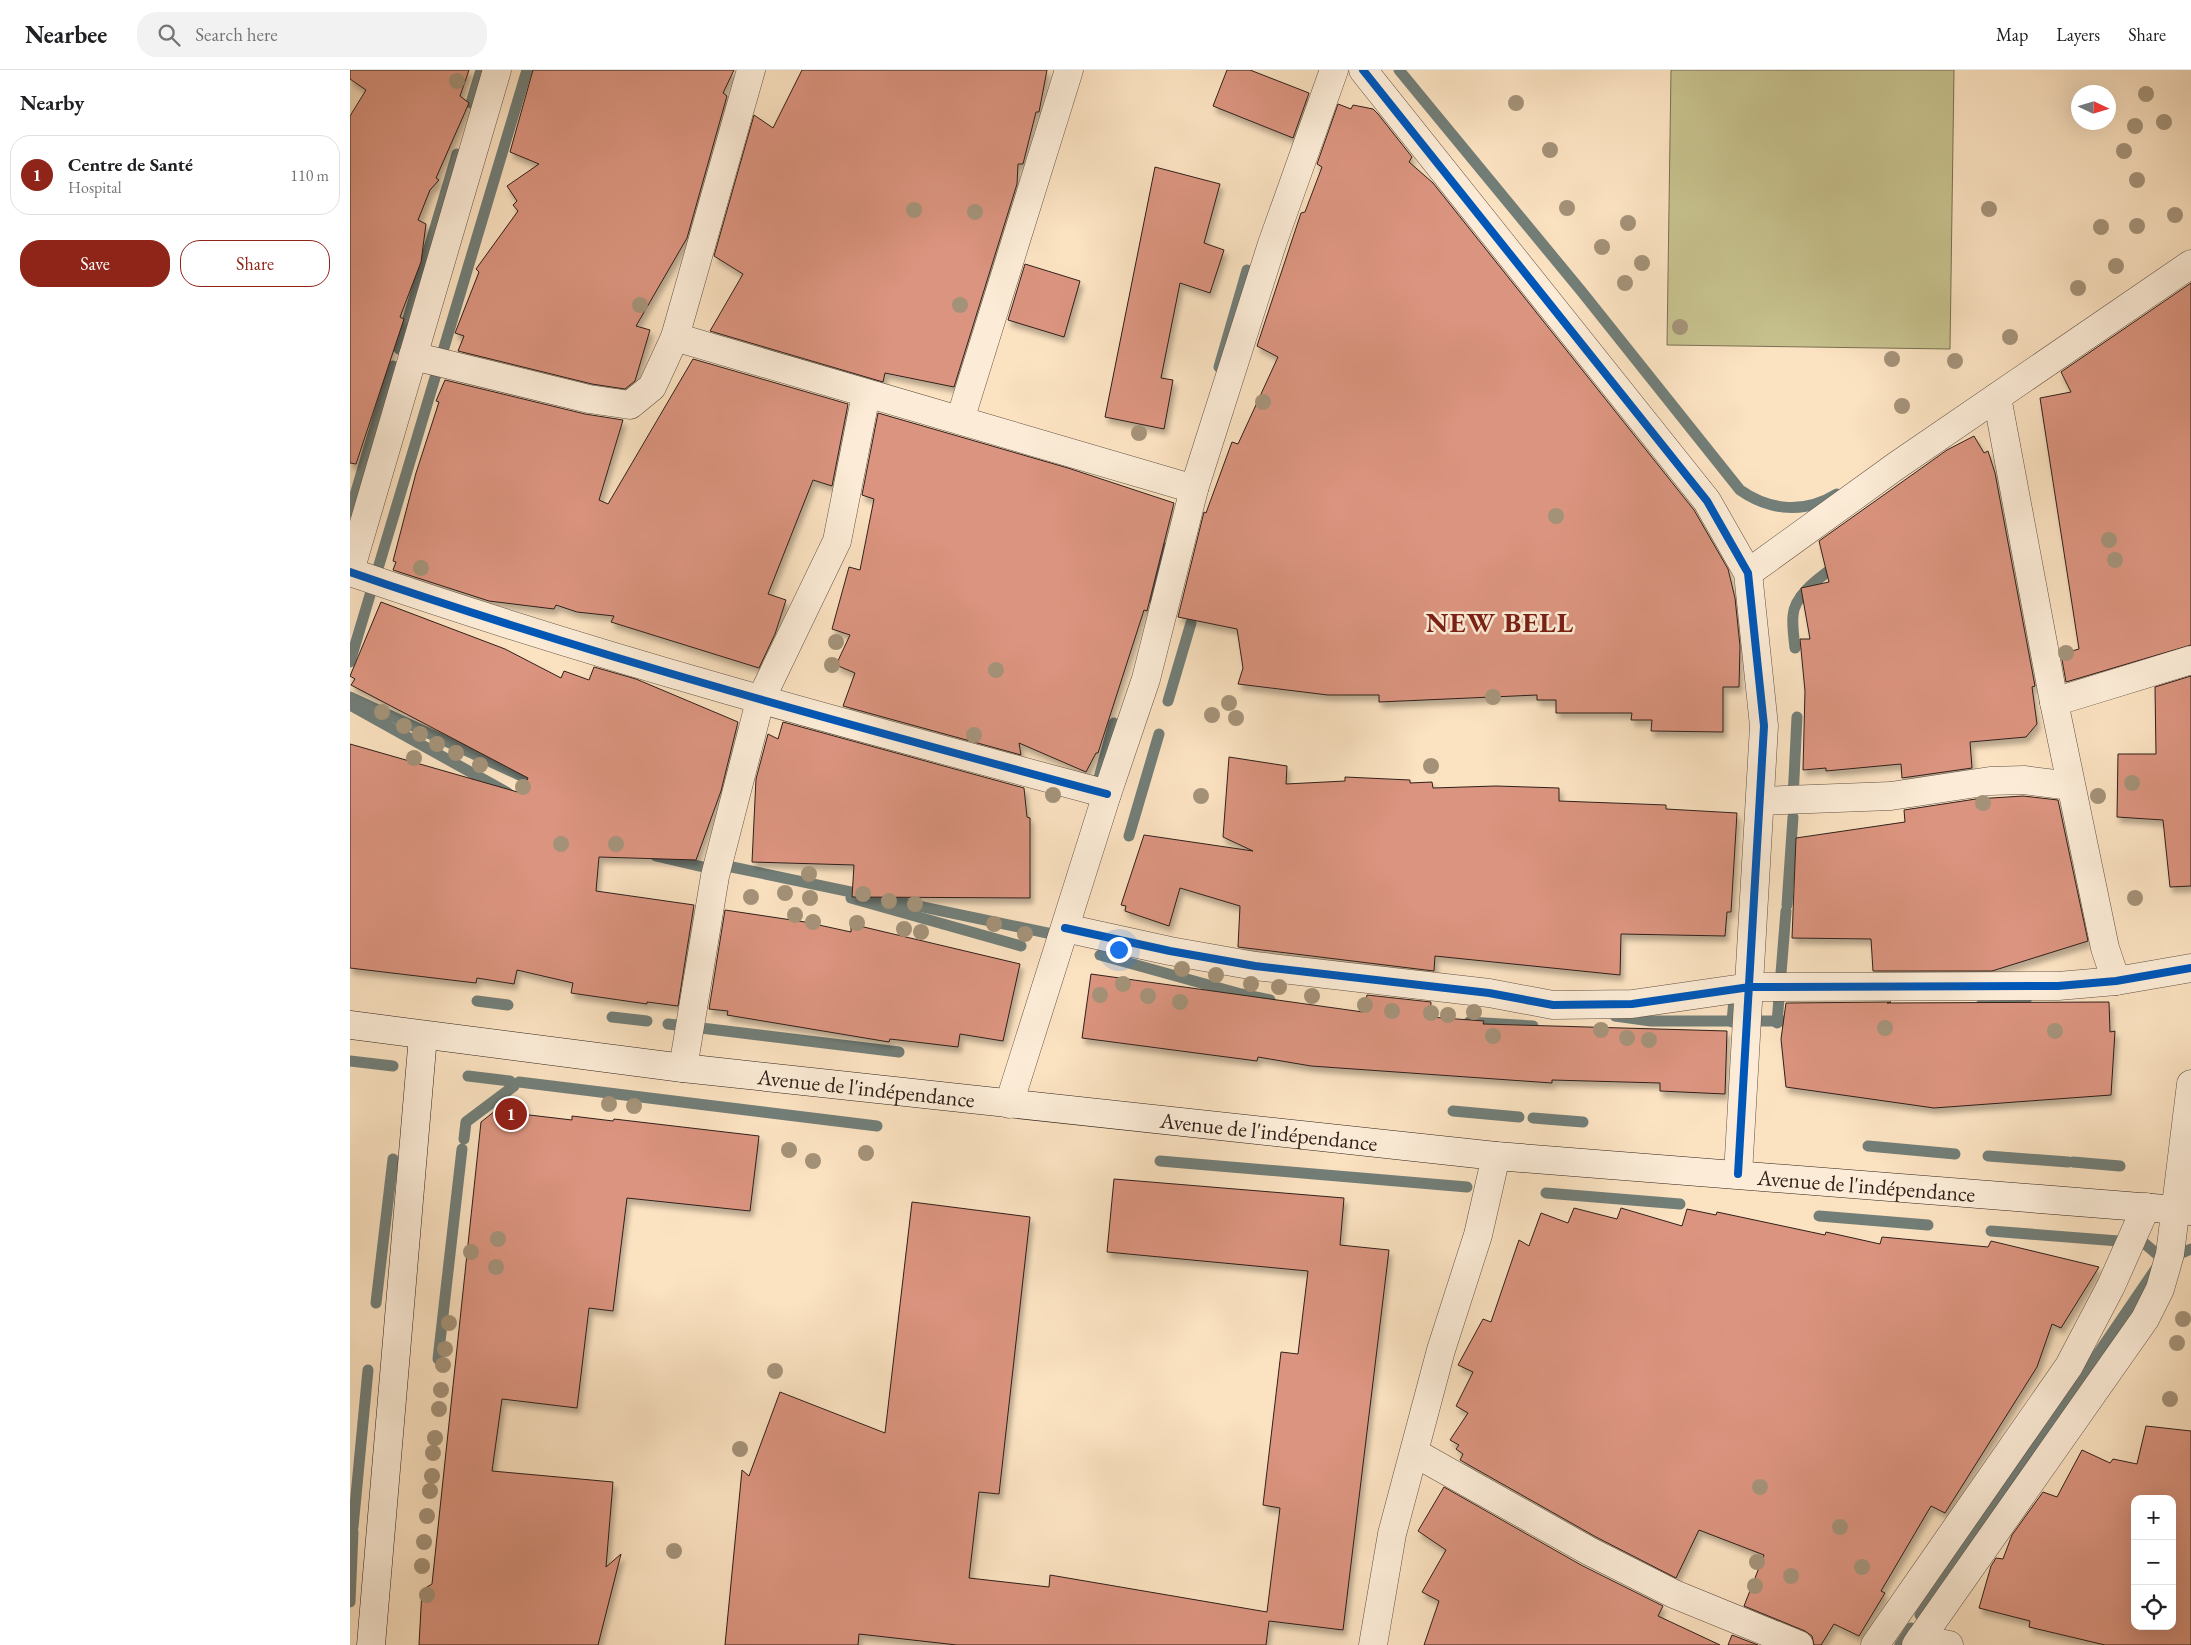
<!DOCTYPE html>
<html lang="en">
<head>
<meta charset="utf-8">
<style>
  :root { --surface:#fff; --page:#f2f2f2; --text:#202124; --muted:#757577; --line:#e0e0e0; --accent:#8f2418 }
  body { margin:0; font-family:"EB Garamond",serif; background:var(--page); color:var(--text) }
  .controls { position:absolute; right:15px; bottom:15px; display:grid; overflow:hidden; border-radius:10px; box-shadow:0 5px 20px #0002 }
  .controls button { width:45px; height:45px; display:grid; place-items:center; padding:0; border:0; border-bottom:1px solid var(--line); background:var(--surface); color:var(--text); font:25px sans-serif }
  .compass { position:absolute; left:1721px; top:15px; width:45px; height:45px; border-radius:50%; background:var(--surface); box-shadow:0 5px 20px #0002; rotate:94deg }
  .you { position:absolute; left:768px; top:879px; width:18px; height:18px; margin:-12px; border:4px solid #fff; border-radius:50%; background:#1a73e8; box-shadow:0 0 0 8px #1a73e833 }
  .badge { display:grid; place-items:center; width:32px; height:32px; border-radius:50%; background:var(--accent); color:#fff; font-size:16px; font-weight:700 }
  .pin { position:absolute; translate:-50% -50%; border:2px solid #fff; box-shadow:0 1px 5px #0006 }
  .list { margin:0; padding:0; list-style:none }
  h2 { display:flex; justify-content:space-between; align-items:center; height:65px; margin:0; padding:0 20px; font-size:21px }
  h2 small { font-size:16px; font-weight:400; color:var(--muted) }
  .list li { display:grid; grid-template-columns:32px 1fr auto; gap:15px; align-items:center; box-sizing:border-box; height:80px; margin:0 10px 10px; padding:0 10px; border:1px solid var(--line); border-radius:20px }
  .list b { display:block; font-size:19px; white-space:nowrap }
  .list p { margin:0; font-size:16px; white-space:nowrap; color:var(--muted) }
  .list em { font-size:16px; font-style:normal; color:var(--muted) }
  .actions { display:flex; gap:10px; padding:15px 20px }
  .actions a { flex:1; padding:11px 0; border:1px solid var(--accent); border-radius:20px; text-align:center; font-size:18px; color:var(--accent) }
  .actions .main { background:var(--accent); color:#fff }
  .icon { flex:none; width:28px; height:28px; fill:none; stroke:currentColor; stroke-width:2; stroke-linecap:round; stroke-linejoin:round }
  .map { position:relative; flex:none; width:1841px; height:1575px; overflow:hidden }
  header { display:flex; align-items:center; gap:30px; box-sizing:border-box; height:70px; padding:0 25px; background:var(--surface); border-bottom:1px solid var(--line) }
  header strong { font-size:24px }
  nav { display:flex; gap:28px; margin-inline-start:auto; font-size:18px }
  .search { width:350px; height:45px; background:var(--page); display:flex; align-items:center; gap:12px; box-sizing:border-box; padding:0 18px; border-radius:20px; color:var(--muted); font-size:19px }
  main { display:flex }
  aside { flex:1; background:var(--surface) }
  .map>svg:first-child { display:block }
  .green { fill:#c6c18d; stroke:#7a7054 }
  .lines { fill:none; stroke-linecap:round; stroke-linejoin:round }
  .stream { stroke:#727e78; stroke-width:11 }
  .building { fill:#db947f; stroke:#2f201a; fill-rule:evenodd; filter:url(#shadow) }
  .street-casing { stroke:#625044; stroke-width:29 }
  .secondary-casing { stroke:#2f201a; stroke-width:29 }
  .street { stroke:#fcecd7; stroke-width:28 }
  .secondary { stroke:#fcecd7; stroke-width:28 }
  .cycleway-casing { stroke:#fcecd7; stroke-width:11 }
  .cycleway { stroke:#0057b8; stroke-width:8 }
  .tree { fill:#a49278 }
  .labels { text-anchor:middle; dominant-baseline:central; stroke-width:5; stroke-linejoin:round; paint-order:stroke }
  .street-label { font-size:22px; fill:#2f201a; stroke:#fcecd7 }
  .district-label { font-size:28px; font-weight:bold; letter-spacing:1px; fill:#7a1f14; stroke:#fcecd7 }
</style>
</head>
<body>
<header>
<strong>Nearbee</strong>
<div class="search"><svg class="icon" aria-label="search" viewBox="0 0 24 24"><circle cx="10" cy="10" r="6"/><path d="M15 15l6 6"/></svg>Search here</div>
<nav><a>Map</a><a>Layers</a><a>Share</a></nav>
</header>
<main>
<aside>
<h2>Nearby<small></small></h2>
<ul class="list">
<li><span class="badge">1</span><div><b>Centre de Santé</b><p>Hospital</p></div><em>110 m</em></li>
</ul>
<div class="actions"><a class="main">Save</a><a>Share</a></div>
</aside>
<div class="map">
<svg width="1841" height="1575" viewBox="0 0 1841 1575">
  <defs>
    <filter id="shadow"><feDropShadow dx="3" dy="5.5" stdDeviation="2.5" flood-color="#0004"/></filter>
  </defs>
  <rect width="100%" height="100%" fill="#fbe2c1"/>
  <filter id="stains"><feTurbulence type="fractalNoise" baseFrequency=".004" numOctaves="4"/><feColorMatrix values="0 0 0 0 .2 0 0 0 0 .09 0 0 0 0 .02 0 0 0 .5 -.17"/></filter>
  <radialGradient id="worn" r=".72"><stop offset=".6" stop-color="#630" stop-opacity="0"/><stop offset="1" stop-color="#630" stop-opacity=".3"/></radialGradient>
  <polygon class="green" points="1321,0 1604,0 1600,279 1317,275"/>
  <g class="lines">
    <g class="stream">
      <path d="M1049,0l183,222 158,198c30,21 65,24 97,4"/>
      <polyline points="121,33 131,0"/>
      <polyline points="49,279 107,84"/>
      <polyline points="869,297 897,200"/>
      <polyline points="0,442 43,296"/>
      <polyline points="801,527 816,478"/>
      <path d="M1445,578c-1,-10 -3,-22 -2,-32 1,-22 29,-40 45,-52"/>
      <polyline points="0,592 177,0"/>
      <polyline points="0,627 191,715"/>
      <polyline points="818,631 841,553"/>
      <polyline points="0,635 158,723"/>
      <polyline points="749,708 764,653"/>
      <polyline points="1443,729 1447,647"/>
      <polyline points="779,766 809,664"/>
      <polyline points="306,786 366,800"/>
      <polyline points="382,797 702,864"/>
      <polyline points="501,828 671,876"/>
      <polyline points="1437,835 1443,747"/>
      <polyline points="750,885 891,924 920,930"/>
      <polyline points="127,931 158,935"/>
      <polyline points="1631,935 1677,928"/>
      <polyline points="1265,946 1301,951 1449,951"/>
      <polyline points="262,947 297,951"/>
      <polyline points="1119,952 1183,956"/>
      <polyline points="1382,952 1385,918"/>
      <polyline points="1427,953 1436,841"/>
      <polyline points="318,954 549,982"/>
      <polyline points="0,991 43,996"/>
      <polyline points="118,1006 160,1011"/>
      <polyline points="169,1012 527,1056"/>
      <polyline points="1103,1041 1169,1047"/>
      <polyline points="1183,1048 1233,1052"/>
      <polyline points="114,1069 116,1052 164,1016"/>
      <polyline points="1518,1076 1605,1084"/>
      <polyline points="1638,1086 1718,1092"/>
      <polyline points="810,1091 1117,1117"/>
      <polyline points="1723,1092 1770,1096"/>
      <polyline points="1196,1123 1330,1134"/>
      <polyline points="1469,1146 1578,1155"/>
      <polyline points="1641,1161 1794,1173 1808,1185"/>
      <polyline points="1822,1187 1841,1179"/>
      <polyline points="26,1233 43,1089"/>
      <polyline points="88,1289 112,1079"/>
      <polyline points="3,1457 18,1300"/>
      <polyline points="0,1532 3,1462"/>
      <polyline points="1570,1545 1807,1197"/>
      <polyline points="1550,1575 1561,1558"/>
    </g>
  </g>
  <g class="building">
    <polygon points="0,0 119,0 110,26 119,33 86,108 89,110 80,120 68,150 76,154 71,192 50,247 54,249 6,394 0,393 0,46 16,20 0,9"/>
    <polygon points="183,0 384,0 373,23 377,26 337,168 286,256 300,260 285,311 275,319 242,314 108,281 114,266 105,263 129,202 126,199 168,141 163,135 167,131 157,116 189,94 160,82"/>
    <polygon points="452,0 697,0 689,42 686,42 673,94 668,94 667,114 604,317 535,303 533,312 360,261 393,204 364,186 404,45 423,58"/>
    <polygon points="877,0 900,0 959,23 943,68 863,36"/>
    <polygon points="988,34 1001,39 1003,35 1023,39 1028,44 1062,87 1059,92 1083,113 1344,440 1378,499 1385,528 1390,576 1389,617 1373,617 1373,662 1301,661 1302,650 1281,650 1282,643 1206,643 1206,630 1187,630 1187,625 1029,632 1029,625 978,625 888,614 893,598 887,559 828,547 854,442 856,443 882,372 888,374 928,287 907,276 951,143 955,142 972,97 967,94"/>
    <polygon points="805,97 870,114 854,173 874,180 860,223 830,213 811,308 823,310 814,359 755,347"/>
    <polygon points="675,194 730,211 714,267 658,250"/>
    <polygon points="1841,213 1841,575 1716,612 1711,584 1729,579 1690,328 1721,322 1711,302"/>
    <polygon points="343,289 498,334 482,416 463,410 418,524 436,530 425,564 409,598 261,552 264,546 227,542 206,535 204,539 139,531 43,500 46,492 43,491 66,403 89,332 86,331 95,310 235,344 273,350 249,430 258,434"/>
    <polygon points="528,343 718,398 824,433 797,541 794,540 748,683 746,683 736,702 669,673 671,685 493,636 505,603 486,595 500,565 482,559 499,497 510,500 524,429 512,425"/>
    <polygon points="1624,366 1634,383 1638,381 1645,403 1685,616 1682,617 1687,654 1676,667 1620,672 1622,698 1552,708 1551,694 1476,701 1476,698 1453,700 1455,621 1450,569 1460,569 1451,518 1479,512 1469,471 1597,380"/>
    <polygon points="31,532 155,579 211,608 214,601 239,610 244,597 286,609 388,652 371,721 346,790 249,787 246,821 344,835 328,936 297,932 297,934 221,923 223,913 167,900 164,914 127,908 126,913 0,898 0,674 171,723 178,708 1,615 5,609 0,606"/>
    <polygon points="1841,606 1841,816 1820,817 1813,750 1767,747 1768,684 1806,684 1805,617"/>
    <polygon points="433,652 674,718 677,747 680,748 680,828 502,827 504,795 402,792 406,709 418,664 428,669"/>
    <polygon points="879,687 937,696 936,714 995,711 995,707 1060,710 1060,713 1082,712 1083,718 1146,716 1209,718 1209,731 1316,735 1316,739 1387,743 1381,842 1377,842 1375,866 1271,864 1270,905 1085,886 1084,901 888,877 890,836 830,818 819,856 775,841 776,836 771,835 794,765 903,781 873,767"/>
    <polygon points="1673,726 1708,730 1738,871 1642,901 1523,901 1521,869 1442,868 1446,768 1555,752 1554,740 1626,729"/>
    <polygon points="375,840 455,852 501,862 501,854 670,894 653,971 610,964 608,977 540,969 539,972 377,945 378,941 359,939"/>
    <polygon points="741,904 1013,942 1017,925 1081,932 1080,947 1134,951 1133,954 1377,961 1375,1024 1310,1021 1310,1013 1202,1010 1202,1013 961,996 908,987 907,991 732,968"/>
    <polygon points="1541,932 1537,933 1759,932 1760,962 1765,961 1761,1025 1584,1038 1436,1017 1431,969 1436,933"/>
    <polygon points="145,1041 222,1050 222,1046 263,1051 264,1049 409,1066 400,1141 277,1128 263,1241 239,1238 227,1338 152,1329 142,1401 263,1412 256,1497 271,1484 248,1575 69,1575 72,1520 82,1514 131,1052"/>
    <polygon points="764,1109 994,1128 990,1175 1039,1180 993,1560 919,1551 916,1575 607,1575 509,1564 508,1575 375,1575 392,1400 399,1406 430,1322 535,1363 562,1132 680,1147 649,1424 629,1422 619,1508 699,1517 700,1505 917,1542 930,1438 913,1435 931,1282 948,1284 958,1201 757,1182"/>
    <polygon points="1224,1138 1267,1149 1271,1138 1332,1156 1337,1139 1366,1145 1367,1142 1475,1165 1476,1162 1530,1174 1532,1167 1638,1177 1641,1171 1749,1197 1711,1258 1702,1254 1687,1297 1595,1443 1581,1436 1531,1521 1535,1523 1509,1566 1484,1554 1471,1575 1464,1575 1462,1566 1455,1561 1394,1536 1414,1485 1349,1460 1326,1508 1246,1467 1110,1390 1113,1384 1106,1379 1109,1375 1100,1370 1118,1343 1106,1336 1123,1302 1108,1295 1133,1249 1141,1252 1169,1170 1179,1176 1191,1143 1218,1153"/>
    <path d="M1796,1356l45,5v214h-86l-76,-18 1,-6 -51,-13 12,-42 5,-8 7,1 9,-24 31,-43 14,5 25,-47 28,13 3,-4 24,5zM1785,1429h37v127h-37z"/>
    <polygon points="1094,1417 1231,1495 1313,1536 1308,1546 1370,1575 1074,1575 1089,1531 1072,1522 1096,1480 1068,1461"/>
    <polygon points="1382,1565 1408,1575 1378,1575"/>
  </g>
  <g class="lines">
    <g class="street-casing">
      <g id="street">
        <polyline points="1013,0 1357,431 1398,503 1414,656 1388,1104"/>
        <polyline points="325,267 844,419"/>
        <polyline points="63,286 239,329 280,335 302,317 325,267 401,0"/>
        <polyline points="1647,327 1704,632 1755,878 1766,911"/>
        <polyline points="610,350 719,0"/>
        <polyline points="0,501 147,0"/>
        <path d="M0,502c249,86 503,154 757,222"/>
        <polyline points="1398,503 1546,396 1841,194"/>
        <polyline points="1704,632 1841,590"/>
        <polyline points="1410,731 1541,726 1640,711 1674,710 1721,716"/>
        <polyline points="715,858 820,881 905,896 1139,923 1203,935 1282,934 1400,917 1708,916 1766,911 1841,898"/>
        <polyline points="333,998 365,806 410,631 487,471 516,324"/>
        <polyline points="659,1034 757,724 796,609 844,419 922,174 984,0"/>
        <polyline points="1065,1383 1239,1481 1324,1524 1449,1575"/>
        <polyline points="1570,1569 1599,1575"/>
        <polyline points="1023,1575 1042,1464 1091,1280 1128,1165 1146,1086"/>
        <polyline points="1525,1575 1719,1296 1761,1216 1796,1137"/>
        <polyline points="1566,1575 1795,1249 1810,1219 1820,1184 1841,1014"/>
      </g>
    </g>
    <g class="secondary-casing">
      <g id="secondary">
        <path id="s1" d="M0,955l333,43 813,88 695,55"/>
        <polyline points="21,1575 73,966"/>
      </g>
    </g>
    <use href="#street" class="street"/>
    <use href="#secondary" class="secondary"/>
    <g class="cycleway-casing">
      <g id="cycleway">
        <polyline points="1013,0 1357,431 1398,503 1414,656 1388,1104"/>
        <path d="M0,502c249,86 503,154 757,222"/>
        <polyline points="715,858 820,881 905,896 1139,923 1203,935 1282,934 1400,917 1708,916 1766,911 1841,898"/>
      </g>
    </g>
    <use href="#cycleway" class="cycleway"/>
  </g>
  <g class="tree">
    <circle cx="107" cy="11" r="8"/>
    <circle cx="1796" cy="24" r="8"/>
    <circle cx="1166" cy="33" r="8"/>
    <circle cx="1814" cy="52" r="8"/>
    <circle cx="1785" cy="56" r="8"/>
    <circle cx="1200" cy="80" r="8"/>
    <circle cx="1774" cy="81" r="8"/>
    <circle cx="1787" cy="110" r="8"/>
    <circle cx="1217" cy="138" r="8"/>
    <circle cx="1639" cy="139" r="8"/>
    <circle cx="564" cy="140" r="8"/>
    <circle cx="625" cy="142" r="8"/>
    <circle cx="1825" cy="145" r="8"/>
    <circle cx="1278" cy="153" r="8"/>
    <circle cx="1787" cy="156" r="8"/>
    <circle cx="1751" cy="157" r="8"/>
    <circle cx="1252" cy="177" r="8"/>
    <circle cx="1292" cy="193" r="8"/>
    <circle cx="1766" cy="196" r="8"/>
    <circle cx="1275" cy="213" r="8"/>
    <circle cx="1728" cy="218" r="8"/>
    <circle cx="290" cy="235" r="8"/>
    <circle cx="610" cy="235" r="8"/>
    <circle cx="1330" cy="257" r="8"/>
    <circle cx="1660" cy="267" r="8"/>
    <circle cx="1542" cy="289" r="8"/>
    <circle cx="1605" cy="291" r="8"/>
    <circle cx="913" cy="332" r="8"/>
    <circle cx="1552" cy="336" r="8"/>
    <circle cx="789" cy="363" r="8"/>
    <circle cx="1206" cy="446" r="8"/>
    <circle cx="1759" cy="470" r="8"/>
    <circle cx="1765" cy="490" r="8"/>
    <circle cx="71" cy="498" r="8"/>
    <circle cx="486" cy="572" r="8"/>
    <circle cx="1716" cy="583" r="8"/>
    <circle cx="482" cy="595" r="8"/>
    <circle cx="646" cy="600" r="8"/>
    <circle cx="1143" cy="627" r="8"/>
    <circle cx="879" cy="633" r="8"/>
    <circle cx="32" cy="642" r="8"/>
    <circle cx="862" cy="645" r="8"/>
    <circle cx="886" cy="648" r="8"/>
    <circle cx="54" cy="656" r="8"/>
    <circle cx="70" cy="664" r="8"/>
    <circle cx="624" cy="665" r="8"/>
    <circle cx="87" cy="674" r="8"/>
    <circle cx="106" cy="683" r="8"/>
    <circle cx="64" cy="688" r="8"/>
    <circle cx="130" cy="695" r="8"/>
    <circle cx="1081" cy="696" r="8"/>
    <circle cx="1782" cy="713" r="8"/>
    <circle cx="173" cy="717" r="8"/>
    <circle cx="703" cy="725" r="8"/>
    <circle cx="851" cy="726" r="8"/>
    <circle cx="1748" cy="726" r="8"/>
    <circle cx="1633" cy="733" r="8"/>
    <circle cx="211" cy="774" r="8"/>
    <circle cx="266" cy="774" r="8"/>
    <circle cx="459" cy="804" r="8"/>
    <circle cx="435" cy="823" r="8"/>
    <circle cx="513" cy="824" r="8"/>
    <circle cx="401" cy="827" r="8"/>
    <circle cx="460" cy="828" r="8"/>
    <circle cx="1785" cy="828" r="8"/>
    <circle cx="539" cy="831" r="8"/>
    <circle cx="565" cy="834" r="8"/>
    <circle cx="445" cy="845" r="8"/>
    <circle cx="463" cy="852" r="8"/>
    <circle cx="507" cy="853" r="8"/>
    <circle cx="644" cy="854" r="8"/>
    <circle cx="554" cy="859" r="8"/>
    <circle cx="571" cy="862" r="8"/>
    <circle cx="675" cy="864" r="8"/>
    <circle cx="832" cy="899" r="8"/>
    <circle cx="866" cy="905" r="8"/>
    <circle cx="773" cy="914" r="8"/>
    <circle cx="901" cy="914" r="8"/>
    <circle cx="929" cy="917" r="8"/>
    <circle cx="750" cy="925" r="8"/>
    <circle cx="798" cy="926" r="8"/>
    <circle cx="962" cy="926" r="8"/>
    <circle cx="830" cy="932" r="8"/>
    <circle cx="1015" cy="935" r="8"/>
    <circle cx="1042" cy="941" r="8"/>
    <circle cx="1124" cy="942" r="8"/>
    <circle cx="1081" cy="943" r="8"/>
    <circle cx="1098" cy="945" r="8"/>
    <circle cx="1535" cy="958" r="8"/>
    <circle cx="1251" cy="960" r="8"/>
    <circle cx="1705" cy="961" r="8"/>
    <circle cx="1143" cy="966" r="8"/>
    <circle cx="1277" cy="968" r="8"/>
    <circle cx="1299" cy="970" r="8"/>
    <circle cx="259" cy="1034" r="8"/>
    <circle cx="284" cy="1036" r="8"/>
    <circle cx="439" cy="1080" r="8"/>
    <circle cx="516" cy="1083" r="8"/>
    <circle cx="463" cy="1091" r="8"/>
    <circle cx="148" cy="1169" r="8"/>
    <circle cx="121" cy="1182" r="8"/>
    <circle cx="146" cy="1197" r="8"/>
    <circle cx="1833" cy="1249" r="8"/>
    <circle cx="99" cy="1253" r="8"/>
    <circle cx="1827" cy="1273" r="8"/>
    <circle cx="95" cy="1279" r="8"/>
    <circle cx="93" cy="1295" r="8"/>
    <circle cx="425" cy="1301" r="8"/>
    <circle cx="91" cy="1320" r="8"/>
    <circle cx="1820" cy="1329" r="8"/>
    <circle cx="89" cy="1339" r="8"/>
    <circle cx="85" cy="1368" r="8"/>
    <circle cx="390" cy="1379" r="8"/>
    <circle cx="83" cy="1383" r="8"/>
    <circle cx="82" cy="1406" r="8"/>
    <circle cx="1410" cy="1417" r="8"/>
    <circle cx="80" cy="1421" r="8"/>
    <circle cx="77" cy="1446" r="8"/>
    <circle cx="1490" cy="1457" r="8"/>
    <circle cx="74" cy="1472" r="8"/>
    <circle cx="324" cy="1481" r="8"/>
    <circle cx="1407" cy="1492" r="8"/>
    <circle cx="72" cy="1496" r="8"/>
    <circle cx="1512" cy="1497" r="8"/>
    <circle cx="1441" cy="1506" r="8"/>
    <circle cx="1405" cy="1516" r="8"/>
    <circle cx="77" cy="1525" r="8"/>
  </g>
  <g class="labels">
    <g class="street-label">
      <text stroke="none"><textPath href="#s1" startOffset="520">Avenue de l'indépendance</textPath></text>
      <text stroke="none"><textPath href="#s1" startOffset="925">Avenue de l'indépendance</textPath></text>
      <text stroke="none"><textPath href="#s1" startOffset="1525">Avenue de l'indépendance</textPath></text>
    </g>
    <g class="district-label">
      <text x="1150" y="552">NEW BELL</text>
    </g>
  </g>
  <rect width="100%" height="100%" filter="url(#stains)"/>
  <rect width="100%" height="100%" fill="url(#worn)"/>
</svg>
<div class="controls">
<button>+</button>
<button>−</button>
<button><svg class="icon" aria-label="locate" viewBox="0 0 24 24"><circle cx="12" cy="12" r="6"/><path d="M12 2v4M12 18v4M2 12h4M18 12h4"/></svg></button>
</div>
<svg class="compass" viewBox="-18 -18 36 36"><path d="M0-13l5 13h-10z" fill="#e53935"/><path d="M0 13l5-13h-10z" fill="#757577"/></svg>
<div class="you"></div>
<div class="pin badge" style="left:161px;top:1044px">1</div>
</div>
</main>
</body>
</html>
